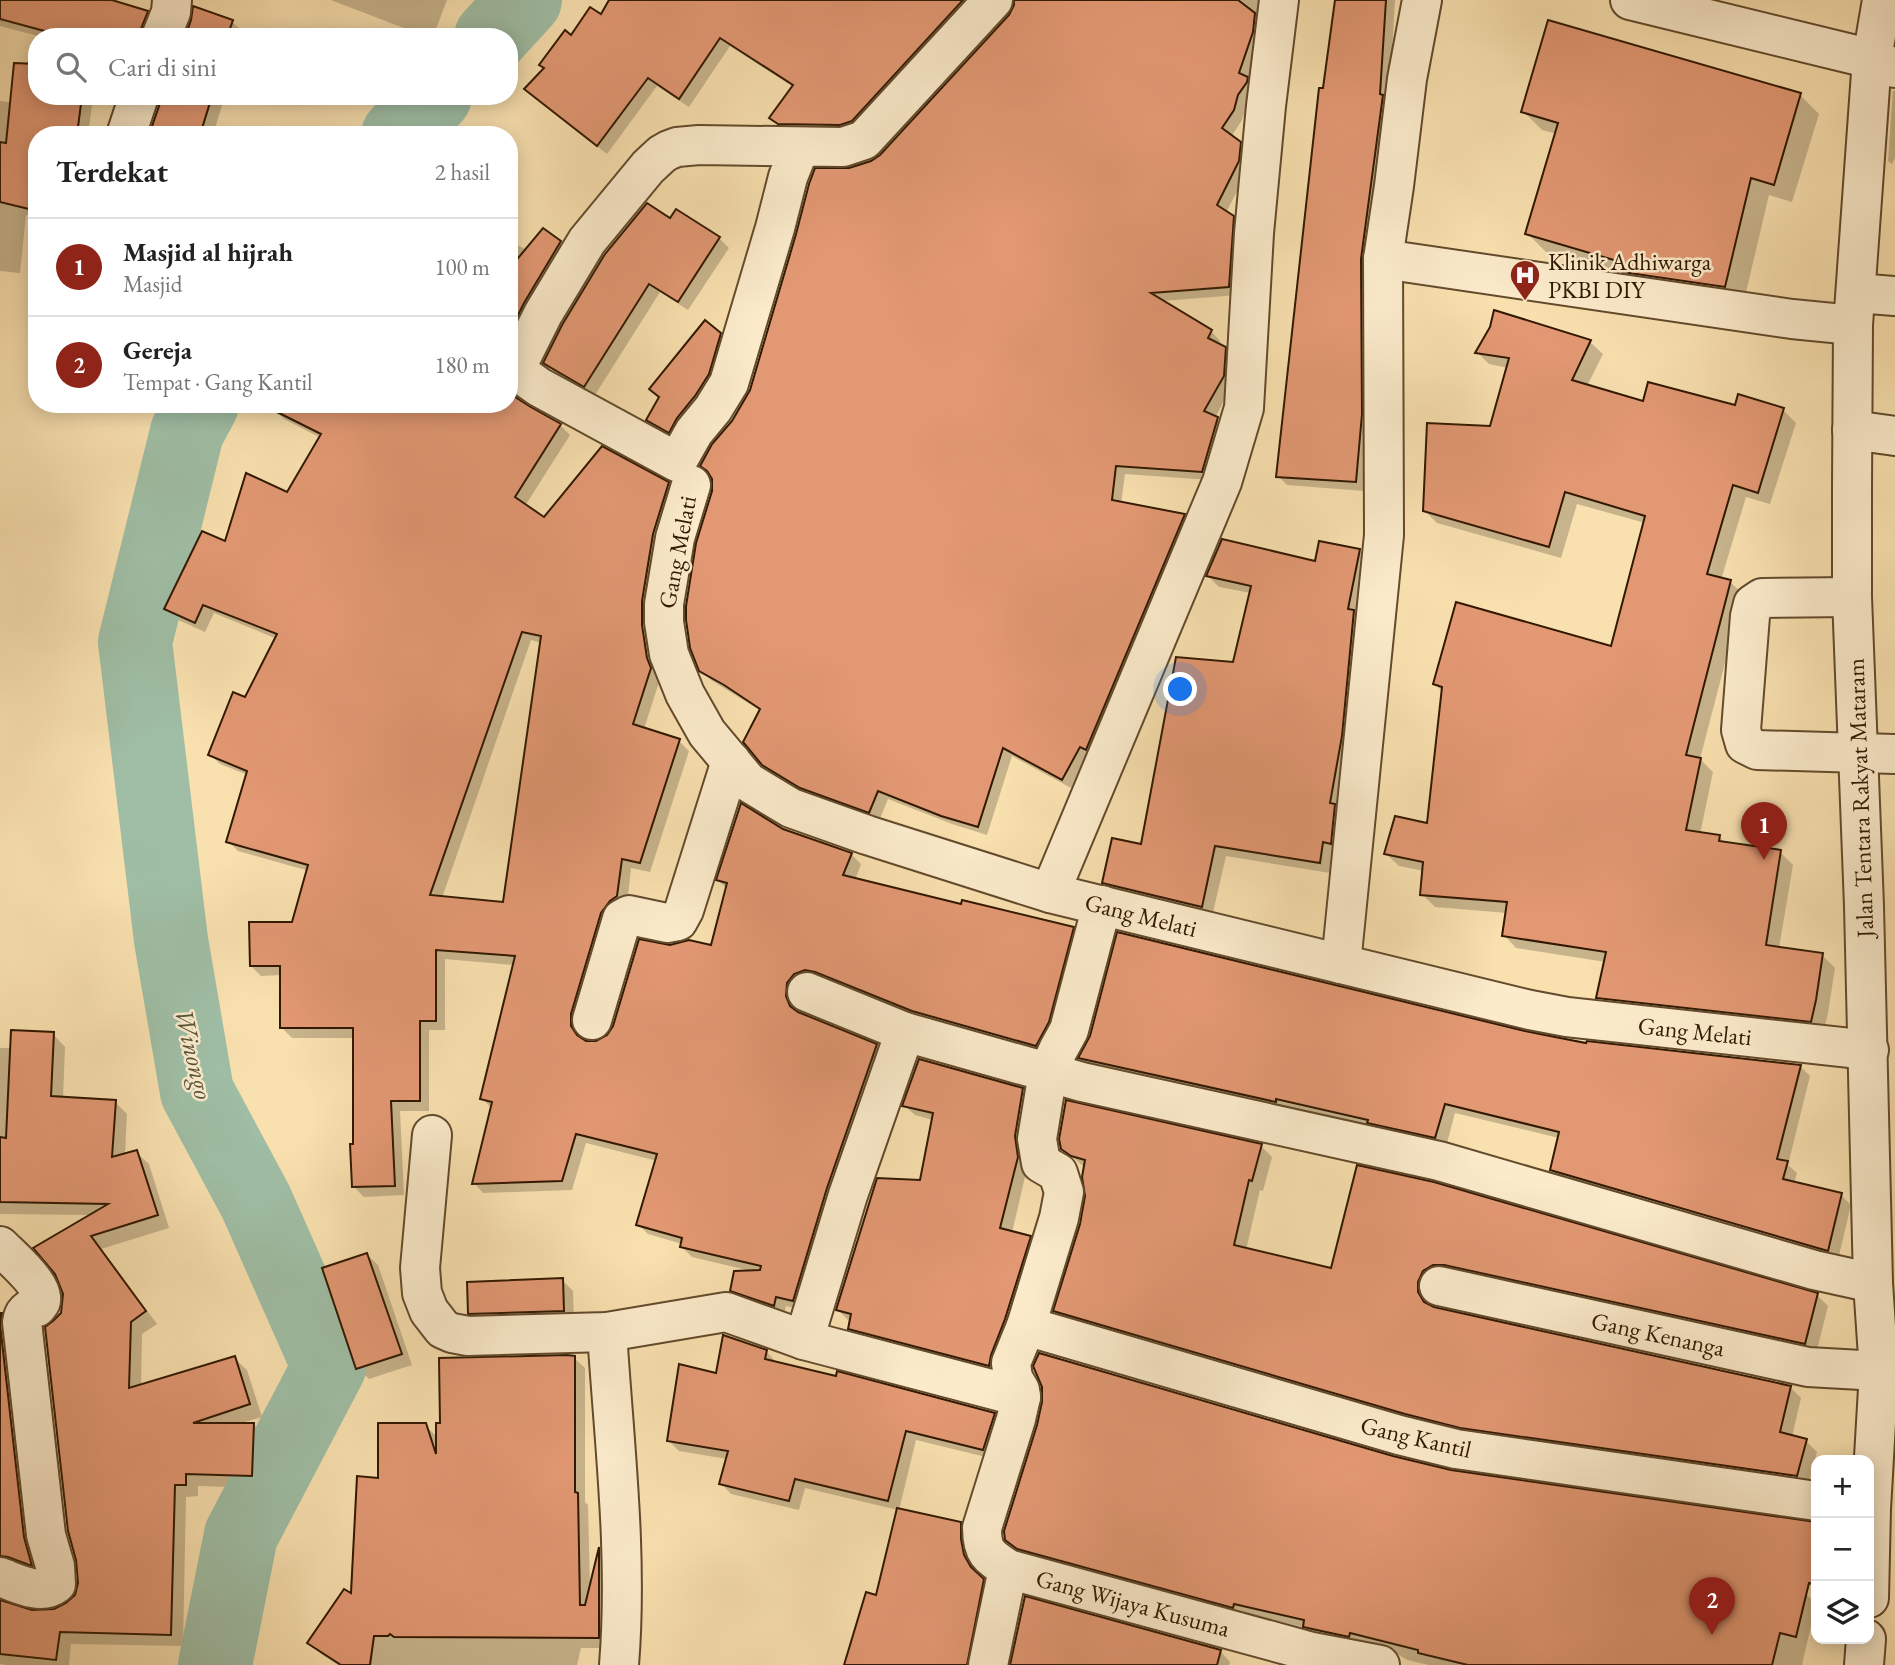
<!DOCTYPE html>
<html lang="id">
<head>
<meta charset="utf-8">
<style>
  :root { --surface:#fff; --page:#f6f6f6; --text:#222; --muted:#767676; --line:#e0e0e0; --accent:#8f2418 }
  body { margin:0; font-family:"EB Garamond",serif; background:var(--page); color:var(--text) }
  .controls { position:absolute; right:21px; bottom:21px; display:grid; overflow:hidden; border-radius:14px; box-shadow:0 4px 18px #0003 }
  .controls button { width:63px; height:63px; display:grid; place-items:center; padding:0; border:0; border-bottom:2px solid var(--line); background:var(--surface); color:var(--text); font:35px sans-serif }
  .you { position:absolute; left:1181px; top:690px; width:24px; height:24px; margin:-18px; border:5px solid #fff; border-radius:50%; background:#1a73e8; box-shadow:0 0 0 10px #1a73e833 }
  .badge { display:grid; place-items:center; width:46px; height:46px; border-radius:50%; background:var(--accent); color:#fff; font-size:23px; font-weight:700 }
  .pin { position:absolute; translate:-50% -58px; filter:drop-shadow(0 2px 4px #0008) }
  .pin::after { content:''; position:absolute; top:37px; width:24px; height:21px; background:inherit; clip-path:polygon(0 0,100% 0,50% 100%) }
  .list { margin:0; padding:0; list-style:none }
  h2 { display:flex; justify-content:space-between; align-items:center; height:91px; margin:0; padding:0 28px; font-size:30px }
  h2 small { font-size:23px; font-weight:400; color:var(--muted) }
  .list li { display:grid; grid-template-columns:46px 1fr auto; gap:21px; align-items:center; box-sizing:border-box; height:98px; padding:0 28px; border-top:2px solid var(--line) }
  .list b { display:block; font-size:26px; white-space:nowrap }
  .list p { margin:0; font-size:23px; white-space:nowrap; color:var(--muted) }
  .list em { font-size:23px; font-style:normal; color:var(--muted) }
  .icon { flex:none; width:38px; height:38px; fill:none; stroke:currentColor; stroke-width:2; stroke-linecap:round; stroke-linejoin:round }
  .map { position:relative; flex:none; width:1895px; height:1665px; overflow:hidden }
  .search { position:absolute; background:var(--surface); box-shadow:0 4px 18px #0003; left:28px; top:28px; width:490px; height:77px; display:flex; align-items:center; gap:18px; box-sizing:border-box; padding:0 24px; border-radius:28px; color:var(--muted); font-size:26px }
  .panel { position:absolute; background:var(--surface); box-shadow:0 4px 18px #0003; left:28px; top:126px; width:490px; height:287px; border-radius:28px }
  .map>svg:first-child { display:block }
  .shadow { fill:#0003; fill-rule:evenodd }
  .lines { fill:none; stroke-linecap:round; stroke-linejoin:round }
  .river { stroke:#9fbea5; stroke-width:74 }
  .building { fill:#e29873; stroke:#311801; stroke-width:2; fill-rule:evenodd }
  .minor-casing { stroke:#634a2c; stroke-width:42 }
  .minor { stroke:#fbebcb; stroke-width:38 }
  .labels { text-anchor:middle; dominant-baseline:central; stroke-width:5; stroke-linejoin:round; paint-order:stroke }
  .poi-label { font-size:24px; fill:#311801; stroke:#fbebcb; text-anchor:start }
  .street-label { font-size:24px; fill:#311801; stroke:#fbebcb }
  .water-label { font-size:26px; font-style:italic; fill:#58523a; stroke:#fbebcb }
</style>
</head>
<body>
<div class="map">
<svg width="1895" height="1665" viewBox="0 0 1895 1665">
  <rect width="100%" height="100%" fill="#f9e0af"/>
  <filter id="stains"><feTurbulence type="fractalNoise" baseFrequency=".00286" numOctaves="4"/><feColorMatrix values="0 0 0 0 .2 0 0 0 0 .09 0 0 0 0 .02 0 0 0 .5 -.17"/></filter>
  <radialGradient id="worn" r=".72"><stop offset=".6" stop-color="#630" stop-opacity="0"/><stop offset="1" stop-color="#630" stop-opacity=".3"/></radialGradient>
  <g class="shadow">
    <polygon points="0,0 106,0 147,13 157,23 152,37 42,37 0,26"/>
    <polygon points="331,0 447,0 433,37 427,37"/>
    <polygon points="611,0 981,0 850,134 789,133 781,127 772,118 793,87 730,46 689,107 657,86 607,154 535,98 526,89 572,37 601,17"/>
    <polygon points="1016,0 1269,0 1262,41 1249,80 1256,88 1256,91 1247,105 1242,120 1231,137 1249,153 1247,171 1226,213 1242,227 1238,295 1162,301 1211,331 1220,341 1218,345 1225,348 1234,358 1232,385 1215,418 1227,428 1211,480 1125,474 1121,504 1184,516 1193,525 1089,755 1071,788 1012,756 987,835 952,824 888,799 879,821 811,797 774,774 764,764 761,711 711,680 701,670 733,422 751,390 850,170 872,162 881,156 1011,16"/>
    <polygon points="1336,0 1395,0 1370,424 1364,491 1287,485 1278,476"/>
    <polygon points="195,8 232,22 243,32 241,37 187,37"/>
    <polygon points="1893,91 1895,91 1895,158 1892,164 1888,161"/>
    <polygon points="1800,95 1819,114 1792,202 1769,195 1743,305 1629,277 1546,252 1527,233 1557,134 1542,130 1523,111"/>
    <polygon points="37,96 131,96 126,108 93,98 88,135 37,135 37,218 26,215 20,273 0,271 0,101 26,104"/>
    <polygon points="162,96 225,96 213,135 151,135 162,103"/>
    <polygon points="671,220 719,238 729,248 688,310 660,292 595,395 555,372 545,363"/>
    <polygon points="543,231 560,243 570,253 509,362 509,241 527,250"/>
    <polygon points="720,335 728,343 677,440 656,428 648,420"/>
    <polygon points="1590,342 1603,354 1587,386 1644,403 1783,410 1796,423 1770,504 1746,497 1721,580 1730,582 1743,594 1700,759 1713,772 1700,834 1719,837 1726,844 1780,852 1793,865 1779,948 1822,955 1835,968 1828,1013 1823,1033 1611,1010 1598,998 1606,962 1516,948 1504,935 1507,913 1435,907 1422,894 1424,871 1399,866 1386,854 1429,825 1443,692 1434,683 1613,648 1645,523 1577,504 1561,558 1437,523 1424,510 1491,428 1508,368 1489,364 1477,352"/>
    <path d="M274,409l286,16 10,10 -45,71 19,14 124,-37 10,10 -18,186 -16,50 35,12 10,10 -39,121 -19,-4 -4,38 -47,118v12l2,5 16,2 11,-6 61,-91 43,1 14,-58 -9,-9 65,-50 68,24 10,10 -6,16 107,26 111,22 10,10 -37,117 -251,-50 3,9 79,32 9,10 -83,254 -17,-4 -2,9 -42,-14 -10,-11 19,-19 -59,-14 -10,-10v-3l-34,-10 -10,-10 19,-63 -71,-18 -14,47 -89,3 -9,-10 18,-74 -10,-11 32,-133 -69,-6v71h-16v81h-29l4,84 -40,2 -10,-10 1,-149h-63l-10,-10v-53l-21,1 -10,-10 42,-43 16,-52 -71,-20 -10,-10 20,-66 -28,-11 -10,-10 36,-55 31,-60 -63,-26 -9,19 -29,-13 -10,-10 60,-65 62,-50 33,-56 -37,-19zM531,640l11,3 -37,261 -63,-6z"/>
    <polygon points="1360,551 1371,562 1330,873 1226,856 1212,917 1115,894 1104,883 1142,846 1234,664 1251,593 1219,587 1208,576 1317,563"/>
    <polygon points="1524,1033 1588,1046 1800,1066 1810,1076 1788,1165 1797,1173 1794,1184 1841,1195 1851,1205 1838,1260 1562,1180 1552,1170 1559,1138 1455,1113 1446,1147 1091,1068 1081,1058"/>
    <polygon points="53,1034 65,1047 63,1099 115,1102 127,1114 125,1155 136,1152 149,1164 169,1228 101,1249 157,1324 142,1334 141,1386 234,1358 247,1370 262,1417 238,1424 254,1425 266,1437 264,1488 198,1486 198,1496 186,1497 183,1646 71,1644 69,1665 7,1665 0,1664 0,1602 31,1612 60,1608 77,1595 80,1583 62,1314 92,1215 0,1214 0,1048 12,1048"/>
    <polygon points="1022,1090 1033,1100 1027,1168 1012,1233 1030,1237 1040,1248 999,1375 860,1339 850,1328 851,1321 848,1320 838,1310 921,1182 933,1120 915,1115 904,1105"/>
    <polygon points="1261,1146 1272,1157 1263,1191 1260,1190 1246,1250 1333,1270 1358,1167 1817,1295 1828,1306 1816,1354 1428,1294 1430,1307 1790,1387 1801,1398 1792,1437 1806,1441 1817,1452 1808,1486 1473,1438 1066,1322 1055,1311 1082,1225 1087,1196 1084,1167 1063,1148"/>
    <polygon points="367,1255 378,1265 412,1365 369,1379 358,1368 324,1270"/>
    <polygon points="562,1280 573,1291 574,1321 481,1324 470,1313"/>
    <polygon points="0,1314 13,1327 43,1576 0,1571"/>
    <polygon points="766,1351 776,1362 994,1414 1004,1425 994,1459 916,1440 899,1510 960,1524 971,1535 970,1551 974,1567 980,1578 993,1591 978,1665 846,1665 878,1597 898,1510 805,1488 799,1510 731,1494 721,1483 727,1459 679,1451 668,1440 717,1375"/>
    <polygon points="574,1358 585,1368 585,1502 588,1505 590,1586 600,1550 610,1559 609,1648 581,1648 577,1665 338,1665 321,1654 310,1643 352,1597 379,1480 425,1425 438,1438"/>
    <polygon points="1392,1458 1450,1472 1816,1524 1816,1557 1759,1563 1806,1594 1816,1604 1802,1665 1429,1665 1407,1660 1396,1653 1315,1636 1306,1628 1244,1613 1243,1617 1029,1559 1007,1539"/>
    <polygon points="1220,1651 1230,1662 1229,1665 1012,1665"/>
  </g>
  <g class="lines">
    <g class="river">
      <polyline points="491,37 525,0"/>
      <polyline points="398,135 435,96"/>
      <polyline points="202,404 187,432 135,642 171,940 197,1092 256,1202 329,1367 241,1535 215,1665"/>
    </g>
  </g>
  <g class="building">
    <polygon points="0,0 112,0 148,11 141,29 140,37 46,37 48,32 0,19"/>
    <polygon points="609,0 963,0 852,121 840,125 778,124 769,118 793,85 720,38 679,99 648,78 597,146 524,89 544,68 539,65 565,30 571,35 590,7 601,14"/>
    <polygon points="1014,0 1238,0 1255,13 1253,32 1239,73 1248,77 1247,82 1238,95 1234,110 1222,128 1241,142 1239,161 1217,205 1234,216 1229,287 1151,293 1212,330 1208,338 1226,347 1224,376 1204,411 1218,417 1202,472 1116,466 1112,500 1185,514 1086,750 1080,747 1062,780 1003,748 978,827 941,816 878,791 869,813 800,788 762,765 743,742 760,709 724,685 699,671 690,648 686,620 686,606 696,543 712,491 712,479 707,471 700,466 712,444 732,421 750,390 796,234 809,184 815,168 849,168 871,161 880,155 1009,15 1014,5"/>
    <polygon points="1335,0 1386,0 1380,94 1383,95 1361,259 1362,414 1356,482 1276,477 1319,88 1323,88"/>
    <polygon points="193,6 233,20 227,37 185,37 191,20"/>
    <polygon points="1548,20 1801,93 1774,185 1751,178 1725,287 1622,272 1624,263 1525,234 1558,123 1521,112"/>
    <polygon points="14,63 37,64 37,96 82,96 77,135 37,135 37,211 0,202 0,142 6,143"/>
    <polygon points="160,96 212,96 200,135 149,135 160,103"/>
    <polygon points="647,203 670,218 676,209 720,237 678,302 649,284 584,387 543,363 562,325 605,254"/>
    <polygon points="543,228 561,241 524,303 509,333 509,269"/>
    <polygon points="1494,310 1591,340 1572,380 1643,401 1648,382 1735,405 1738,394 1784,408 1758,493 1733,485 1707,574 1731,580 1686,755 1701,758 1686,830 1720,835 1719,841 1781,850 1766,945 1823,953 1816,1000 1811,1022 1596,998 1606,952 1502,936 1507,902 1420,895 1423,862 1384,854 1395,816 1427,823 1442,687 1433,684 1456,602 1611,646 1645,516 1565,492 1549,547 1423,511 1427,423 1490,426 1509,358 1475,353 1490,327"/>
    <polygon points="705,320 721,333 709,374 695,396 677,418 669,433 646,420 659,397 649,389"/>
    <path d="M509,393l20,13 32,18 -46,73 29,20 58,-71 67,36 -16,52 -11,67v24l5,33 4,10 -18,56 47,15 -40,124 -18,-4 -5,37 -7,5 -9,12 -30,101v12l6,9 9,6h10l11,-6 6,-9 26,-87 31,6 19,-5 22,5 16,-62 -11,-3 25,-77 42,26 69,24 -9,22 118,29 1,-4 112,27 -25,95 -13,24 -124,-35 -97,-39 -10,-2 -11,4 -7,9 -1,13 4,10 8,6 79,32 -50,144 -34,113 -17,-4 -2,9 -44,-15 4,-20 26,-1 1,-4 -81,-19 2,-9 -46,-13 21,-71 -81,-20 -14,47 -90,3 20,-82 -12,-3 35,-143 -79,-6v71h-16v80h-29l4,85 -43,1 -2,-43h3v-116h-73v-62h-30l-1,-44h43l16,-57 -82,-23 21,-71 -39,-16 25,-63 12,5 32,-63 -74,-29 -8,18 -31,-14 38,-78 23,10 21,-68 41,19 34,-58 -60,-30h248zM522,632l19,4 -38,266 -73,-7z"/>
    <polygon points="1222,539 1315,561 1319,541 1360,549 1348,609 1354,610 1342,736 1330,803 1335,804 1331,844 1323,842 1320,863 1215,846 1202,907 1102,883 1112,838 1141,844 1176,657 1233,662 1251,586 1206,576"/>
    <polygon points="1117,932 1525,1031 1586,1043 1587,1041 1801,1065 1777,1159 1788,1161 1783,1179 1842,1193 1828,1251 1550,1170 1559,1132 1445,1104 1435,1138 1367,1123 1368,1120 1276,1099 1276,1102 1078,1058 1090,1036"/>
    <polygon points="11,1030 54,1032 51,1096 116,1100 112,1157 137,1150 158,1215 91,1236 146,1311 131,1322 129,1388 235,1356 250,1404 193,1423 254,1423 252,1476 186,1474 186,1485 175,1485 171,1635 60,1632 56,1660 0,1654 0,1600 32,1610 54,1609 66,1603 75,1595 78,1583 76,1560 68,1531 45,1327 53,1321 61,1313 63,1294 55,1274 33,1248 108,1204 0,1202 0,1137 6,1138"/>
    <polygon points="919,1059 1023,1088 1015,1136 1018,1157 1000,1228 1031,1236 1005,1319 991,1355 989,1366 848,1329 851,1314 836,1310 877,1178 920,1180 933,1113 902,1106"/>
    <polygon points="1066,1100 1262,1144 1252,1181 1249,1180 1234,1245 1331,1268 1357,1165 1434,1182 1818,1293 1805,1344 1444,1265 1433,1265 1423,1271 1418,1282 1418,1292 1424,1302 1434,1307 1791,1386 1780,1432 1807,1439 1797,1476 1460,1428 1405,1414 1053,1311 1080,1224 1085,1196 1082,1177 1085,1160 1071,1156 1061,1149 1059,1139"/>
    <polygon points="367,1253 402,1354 356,1369 322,1268"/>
    <polygon points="563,1278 564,1311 468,1314 467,1282"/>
    <polygon points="0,1313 2,1313 0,1324 24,1537 32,1566 8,1557 0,1556"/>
    <polygon points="723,1335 767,1350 765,1359 836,1376 837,1371 995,1413 983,1450 906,1431 888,1501 795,1479 789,1501 719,1484 728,1451 667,1441 679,1364 716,1373"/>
    <polygon points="1039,1353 1393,1456 1451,1470 1816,1522 1816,1585 1809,1583 1796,1637 1780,1633 1772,1665 1468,1665 1418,1653 1418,1650 1350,1633 1349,1637 1303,1627 1304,1620 1234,1604 1233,1608 1017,1549 1005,1540 1004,1531 1037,1425 1042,1402 1042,1387 1033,1366"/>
    <polygon points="567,1355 575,1356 575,1492 578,1493 580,1605 585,1605 599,1547 599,1638 394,1637 390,1634 388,1636 374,1636 370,1665 341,1665 307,1643 344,1589 351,1593 357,1476 378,1478 378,1423 426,1423 436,1454 436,1423 440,1423 439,1358"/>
    <polygon points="897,1508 961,1522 961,1539 964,1555 971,1567 984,1579 967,1665 844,1665 866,1592 876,1595"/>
    <polygon points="1025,1596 1221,1650 1217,1665 1010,1665"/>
  </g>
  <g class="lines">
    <g class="minor-casing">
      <g id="minor">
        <polyline points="1630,0 1872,59 1895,68"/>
        <polyline points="161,37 171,12 172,0"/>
        <polyline points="126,135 139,96"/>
        <polyline points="800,147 788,177 775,228 729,383 713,409 694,432 677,462 539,387 515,370 543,314 587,241 648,167 662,154 669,150 677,147 699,145 843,147 864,140 993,0"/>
        <polyline points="1383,259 1792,319 1853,325"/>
        <polyline points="1856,293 1895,296"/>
        <polyline points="1852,430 1895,436"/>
        <polyline points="691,485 675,538 664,604 664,622 669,654 685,694 707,733 748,782 791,808 867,835 1050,893 1530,1010 1567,1017 1869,1050"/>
        <polyline points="1852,597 1762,598 1753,604 1750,616 1741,730 1745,744 1757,750 1895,754"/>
        <polyline points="1050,893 1222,482 1244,408 1254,233 1266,106 1279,0"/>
        <path d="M1102,905l-33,125 -11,20 -10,22 -11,67 4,24 17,10 6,19 -5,26 -33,108 -15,37 2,15 7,12 1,7 -5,22 -34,109c0,24 6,28 26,41l304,83 68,13"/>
        <polyline points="1341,964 1384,535 1383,259 1394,186 1407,79 1422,0"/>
        <polyline points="807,992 905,1032 1082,1082 1439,1161 1814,1270 1873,1283"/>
        <polyline points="592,1020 622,919 629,915 667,923 678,921 684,910 731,761"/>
        <polyline points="432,1135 420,1268 422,1293 429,1311 443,1329 452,1333 468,1336 607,1332 726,1312 804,1340 1021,1397"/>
        <path d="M0,1246c11,11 40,36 41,51 1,6 -1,6 -4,10 -9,1 -14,6 -15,15l24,213 9,31 1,18c-16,12 -39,-1 -56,-7"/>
        <polyline points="1439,1286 1808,1367 1879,1371 1895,1369"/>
        <polyline points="1026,1326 1399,1435 1456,1449 1816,1501"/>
        <path d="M607,1332c7,110 21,222 12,333"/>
        <polyline points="804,1340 848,1195 905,1032"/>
        <polyline points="1869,1598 1871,1509 1879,1371 1873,1283 1864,906 1852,597 1852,486 1853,325 1872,59 1882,0"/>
        <polyline points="988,1665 1008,1569"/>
        <polyline points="1864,1665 1866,1639"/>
      </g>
    </g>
    <use href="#minor" class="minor"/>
  </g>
  <defs>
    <g id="hospital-pin" transform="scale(1.575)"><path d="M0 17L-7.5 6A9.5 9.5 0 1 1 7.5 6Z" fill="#8f2418" stroke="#fbebcb"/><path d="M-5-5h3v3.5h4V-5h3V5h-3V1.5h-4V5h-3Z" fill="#fff"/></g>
  </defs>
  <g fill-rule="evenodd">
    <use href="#hospital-pin" x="1525" y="275"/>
  </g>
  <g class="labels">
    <g class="poi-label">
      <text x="1548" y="261">Klinik Adhiwarga<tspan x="1548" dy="28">PKBI DIY</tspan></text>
    </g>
    <g class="street-label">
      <text transform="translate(677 552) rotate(-79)">Gang Melati</text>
      <text transform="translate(1860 798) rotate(-92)">Jalan Tentara Rakyat Mataram</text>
      <text transform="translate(1141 915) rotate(14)">Gang Melati</text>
      <text transform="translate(1695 1031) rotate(6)">Gang Melati</text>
      <text transform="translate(1658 1334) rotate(12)">Gang Kenanga</text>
      <text transform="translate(1416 1437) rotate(13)">Gang Kantil</text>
      <text transform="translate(1133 1603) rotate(15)">Gang Wijaya Kusuma</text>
    </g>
    <g class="water-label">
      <text transform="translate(194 1054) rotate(77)">Winongo</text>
    </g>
  </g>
  <rect width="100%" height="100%" filter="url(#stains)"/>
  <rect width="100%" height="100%" fill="url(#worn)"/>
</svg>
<div class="controls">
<button>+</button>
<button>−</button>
<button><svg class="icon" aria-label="layers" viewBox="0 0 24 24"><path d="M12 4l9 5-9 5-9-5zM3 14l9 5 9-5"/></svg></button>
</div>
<div class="you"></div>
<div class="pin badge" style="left:1764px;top:860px">1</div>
<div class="pin badge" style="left:1712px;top:1635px">2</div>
<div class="search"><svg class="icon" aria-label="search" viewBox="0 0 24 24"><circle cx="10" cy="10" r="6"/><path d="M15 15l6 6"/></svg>Cari di sini</div>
<section class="panel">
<h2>Terdekat<small>2 hasil</small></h2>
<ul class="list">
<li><span class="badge">1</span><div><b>Masjid al hijrah</b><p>Masjid</p></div><em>100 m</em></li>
<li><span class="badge">2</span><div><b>Gereja</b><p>Tempat · Gang Kantil</p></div><em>180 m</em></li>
</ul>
</section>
</div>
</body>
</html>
